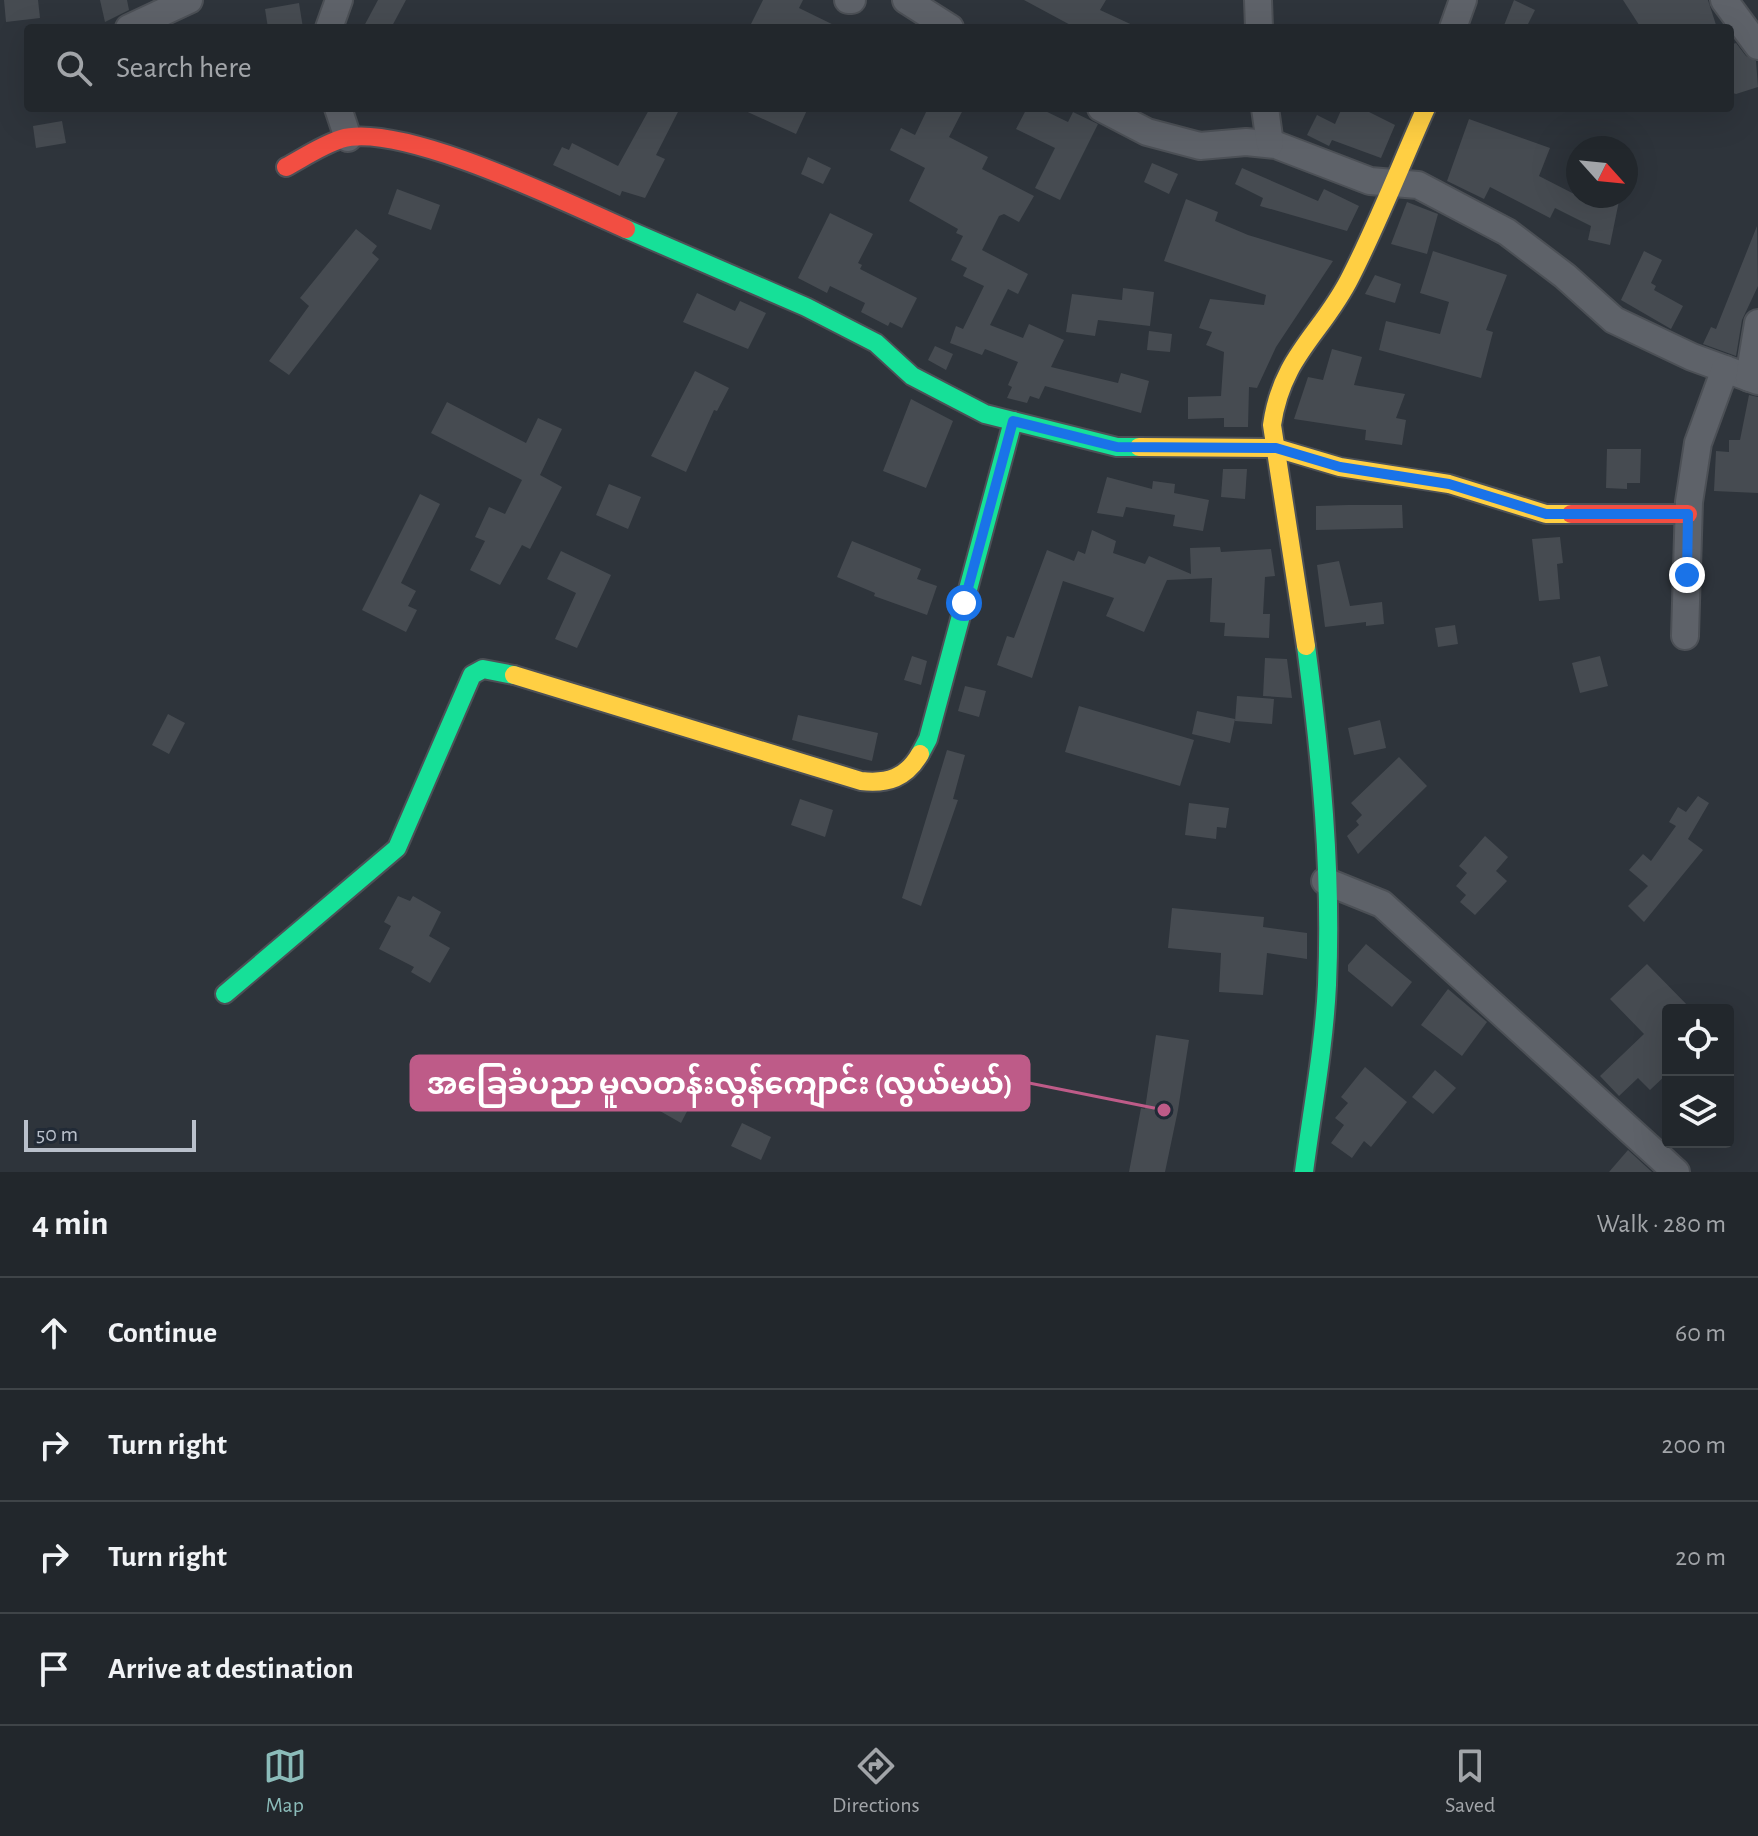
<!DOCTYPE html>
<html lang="en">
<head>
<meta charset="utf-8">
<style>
  :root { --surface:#22272c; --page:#2e3338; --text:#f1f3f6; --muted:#a2a5a9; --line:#3f4448; --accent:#8bbbb9 }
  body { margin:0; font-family:"Alegreya Sans","Noto Sans Myanmar",sans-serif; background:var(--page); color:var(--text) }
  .controls { position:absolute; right:24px; bottom:24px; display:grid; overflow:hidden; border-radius:8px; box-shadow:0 8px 32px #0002 }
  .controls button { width:72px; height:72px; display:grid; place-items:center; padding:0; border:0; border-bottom:2px solid var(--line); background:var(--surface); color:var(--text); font:40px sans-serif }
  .compass { position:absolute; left:1566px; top:136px; width:72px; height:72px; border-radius:50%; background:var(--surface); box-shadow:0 8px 32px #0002; rotate:117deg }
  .scale { position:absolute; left:24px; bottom:20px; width:172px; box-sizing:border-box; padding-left:8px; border:4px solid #b9c0cb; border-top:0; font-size:22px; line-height:28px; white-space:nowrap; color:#b9c0cb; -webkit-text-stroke:6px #212a36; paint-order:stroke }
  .stop { position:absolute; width:24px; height:24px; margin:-18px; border:6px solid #1a73e8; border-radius:50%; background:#fff }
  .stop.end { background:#1a73e8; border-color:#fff; box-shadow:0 2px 8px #0008 }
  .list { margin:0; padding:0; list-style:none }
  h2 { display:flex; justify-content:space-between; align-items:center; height:104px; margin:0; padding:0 32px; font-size:34px }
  h2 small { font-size:26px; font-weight:400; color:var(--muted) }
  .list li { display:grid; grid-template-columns:52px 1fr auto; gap:24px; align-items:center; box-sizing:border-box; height:112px; padding:0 32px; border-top:2px solid var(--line) }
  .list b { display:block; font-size:30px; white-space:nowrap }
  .list em { font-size:26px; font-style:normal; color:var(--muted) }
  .icon { flex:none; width:44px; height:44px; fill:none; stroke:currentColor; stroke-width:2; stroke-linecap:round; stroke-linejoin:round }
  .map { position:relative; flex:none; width:1758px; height:1172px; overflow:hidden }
  .search { position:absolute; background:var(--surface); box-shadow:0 8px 32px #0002; left:24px; right:24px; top:24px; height:88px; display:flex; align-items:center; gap:20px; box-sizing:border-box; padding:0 28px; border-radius:8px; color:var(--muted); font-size:30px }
  .sheet { height:552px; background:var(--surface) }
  nav { display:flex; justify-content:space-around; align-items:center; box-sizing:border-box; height:112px; border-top:2px solid var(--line); background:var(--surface); font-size:22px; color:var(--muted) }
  nav a { display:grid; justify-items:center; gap:4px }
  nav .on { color:var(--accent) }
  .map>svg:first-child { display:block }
  .building { fill:#464b51 }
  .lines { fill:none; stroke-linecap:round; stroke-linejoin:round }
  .street-casing { stroke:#4c5056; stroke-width:30 }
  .fast-casing { stroke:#4c5056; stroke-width:22 }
  .slow-casing { stroke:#4c5056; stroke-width:22 }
  .jam-casing { stroke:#4c5056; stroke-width:22 }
  .street { stroke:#5e6269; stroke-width:26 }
  .fast { stroke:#16e098; stroke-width:18 }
  .slow { stroke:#ffcf43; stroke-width:18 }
  .jam { stroke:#f24e42; stroke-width:18 }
  .route { stroke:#1a73e8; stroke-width:10 }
  .leader { fill:none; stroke:#be5b88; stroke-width:3 }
  .callout-dot { fill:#be5b88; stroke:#212a36; stroke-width:3 }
  .callout { fill:#be5b88; stroke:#be5b88; stroke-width:3 }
  .callout-label { font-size:30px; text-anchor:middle; font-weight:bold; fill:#fff }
</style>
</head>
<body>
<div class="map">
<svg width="1758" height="1172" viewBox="0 0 1758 1172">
  <rect width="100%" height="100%" fill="#2e343b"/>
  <g class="building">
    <polygon points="4,0 38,0 40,18 6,22"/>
    <polygon points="100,0 127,0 129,10 105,22"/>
    <polygon points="378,0 406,0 391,28 363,28"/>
    <polygon points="763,0 803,0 799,8 840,28 749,28"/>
    <polygon points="1024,0 1106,0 1100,10 1139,28 1076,28"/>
    <polygon points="1514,0 1535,10 1526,28 1503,28"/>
    <polygon points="1623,0 1708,0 1717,28 1641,28"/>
    <polygon points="299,3 303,28 268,28 265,9"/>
    <polygon points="1736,43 1746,56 1756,61 1758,87 1736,94 1730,92 1730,45"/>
    <polygon points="650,108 680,108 656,155 665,159 645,198 622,191 620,196 553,165 562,147 569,150 572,143 618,166"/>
    <polygon points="739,108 808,108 796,134"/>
    <polygon points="928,108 964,108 949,137 988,157 982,169 1034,196 1019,222 1004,214 999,216 982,250 1028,274 1018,294 1008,289 990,325 1023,338 1029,324 1064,340 1051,367 1118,383 1121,373 1149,381 1141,413 1045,386 1039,399 1030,396 1027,403 1007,398 1012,387 1008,385 1018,362 985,349 982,355 950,343 956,326 963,329 984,286 963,276 967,268 951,260 963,236 956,233 958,229 909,201 925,168 890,150 901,128 915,135"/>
    <polygon points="1027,108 1039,108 1068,122 1073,112 1098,124 1060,200 1035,188 1055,148 1016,129"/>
    <polygon points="1342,108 1361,108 1395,125 1381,158 1332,140 1329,146 1307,135 1317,115 1335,124"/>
    <polygon points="1469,119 1550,148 1539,176 1578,196 1620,196 1610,245 1588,240 1591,226 1555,208 1550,218 1490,187 1484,199 1447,181"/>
    <polygon points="62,121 66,143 36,148 33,126"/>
    <polygon points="808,157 831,168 823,184 801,174"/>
    <polygon points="1152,163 1178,174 1169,194 1144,182"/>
    <polygon points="1242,168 1318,201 1324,189 1359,206 1347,231 1260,206 1263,198 1235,184"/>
    <polygon points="397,189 440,205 431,230 388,214"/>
    <polygon points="1186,199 1218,212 1215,221 1248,235 1333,261 1276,347 1257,388 1249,387 1248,427 1224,427 1224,418 1188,419 1188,397 1221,396 1224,352 1206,345 1212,332 1199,328 1210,299 1264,305 1266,295 1164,261"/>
    <polygon points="1407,202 1438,214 1427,254 1391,244"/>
    <polygon points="830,213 873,234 858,263 862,265 860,269 917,298 902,328 890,322 888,326 861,312 865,303 830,286 827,293 798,278"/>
    <polygon points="1757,226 1758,286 1742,320 1736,356 1703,344 1711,327 1716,329"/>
    <polygon points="356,229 377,246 372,253 379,259 289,375 269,361 309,306 300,298"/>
    <polygon points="1433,251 1507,275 1486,330 1493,332 1481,378 1379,350 1386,321 1440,334 1449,302 1420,293"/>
    <polygon points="1644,251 1662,260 1651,283 1656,286 1654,290 1683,306 1671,329 1621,300"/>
    <polygon points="1375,275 1401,284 1395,303 1365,294"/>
    <polygon points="1123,288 1154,292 1150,326 1098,320 1095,336 1066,332 1072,294 1122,300"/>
    <polygon points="697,293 735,311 740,301 766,313 748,349 683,322"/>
    <polygon points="1149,331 1172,334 1170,352 1147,350"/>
    <polygon points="935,346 953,354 946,370 928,360"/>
    <polygon points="1332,349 1362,357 1354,385 1405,394 1396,418 1406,420 1402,445 1365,440 1366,430 1294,419 1308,377 1323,380"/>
    <polygon points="695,371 729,388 717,411 714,410 686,472 651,456"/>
    <polygon points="1749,395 1758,397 1758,493 1714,491 1716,451 1729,452 1729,440 1740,440"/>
    <polygon points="911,399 953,421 926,488 883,471"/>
    <polygon points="447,402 526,443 538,418 562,429 540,475 562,487 530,549 522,545 500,585 470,570 485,541 475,537 489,507 505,514 522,480 431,433"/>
    <polygon points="1607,449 1641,449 1640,483 1627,483 1627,489 1606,488"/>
    <polygon points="1223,469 1247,469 1245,499 1221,497"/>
    <polygon points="1107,477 1152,489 1153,481 1175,484 1174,493 1209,500 1203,531 1173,526 1175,515 1126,507 1123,517 1097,513"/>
    <polygon points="609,484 641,497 628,529 596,515"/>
    <polygon points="420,494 440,504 401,583 416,591 408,606 417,610 406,632 362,610"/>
    <polygon points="1348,505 1402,505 1403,528 1316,530 1316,506"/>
    <polygon points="1092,530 1116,541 1113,553 1145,564 1149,556 1191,574 1190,548 1220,547 1221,552 1271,549 1275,576 1265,577 1263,614 1270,614 1269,638 1224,636 1225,623 1210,622 1212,578 1167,580 1144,632 1106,616 1114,598 1063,581 1032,678 997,665 1007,636 1014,638 1047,550 1074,561 1078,551 1085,554"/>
    <polygon points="1560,537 1563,563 1557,564 1560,599 1539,601 1532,539"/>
    <polygon points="852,541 921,569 917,579 937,586 927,615 874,596 875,593 837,577"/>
    <polygon points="561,551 611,575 577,648 555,639 576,593 547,579"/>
    <polygon points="1339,561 1350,606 1382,602 1384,624 1366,626 1366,622 1325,627 1317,565"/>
    <polygon points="1455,625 1458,644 1438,647 1435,628"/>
    <polygon points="912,656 927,661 921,685 904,680"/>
    <polygon points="1600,656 1608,686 1580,693 1572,663"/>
    <polygon points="1265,658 1287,659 1292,698 1263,696"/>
    <polygon points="965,686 986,691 979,717 958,711"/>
    <polygon points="1237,696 1274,699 1272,724 1235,721"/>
    <polygon points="1079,706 1194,740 1180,786 1065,752"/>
    <polygon points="1197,711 1235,719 1230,743 1192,734"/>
    <polygon points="168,714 185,723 169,754 152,745"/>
    <polygon points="798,715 878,733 872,761 792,740"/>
    <polygon points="1380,720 1386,748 1354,755 1348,728"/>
    <polygon points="947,750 965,755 953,799 958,800 921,906 902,898"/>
    <polygon points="1399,757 1427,786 1358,854 1347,836 1359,825 1356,821 1362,815 1351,803"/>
    <polygon points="1698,796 1709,803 1688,839 1703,850 1644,922 1628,906 1648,886 1629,870 1643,854 1651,861 1676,826 1669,822 1678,807 1686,812"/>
    <polygon points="800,799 833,810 825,837 791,825"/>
    <polygon points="1189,803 1229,808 1226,828 1217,827 1216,839 1185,835"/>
    <polygon points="1485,836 1508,857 1496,871 1507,881 1475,915 1460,902 1466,895 1456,886 1467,873 1459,866"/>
    <polygon points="398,896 410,901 413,896 441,912 429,936 450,948 430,983 411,972 414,967 379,949 391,926 384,922"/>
    <polygon points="1172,908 1264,917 1263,927 1307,933 1307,959 1267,953 1263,995 1219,992 1221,953 1168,948"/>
    <polygon points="1366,944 1412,982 1392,1007 1348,971 1348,965"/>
    <polygon points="1647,964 1692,1010 1668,1010 1668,1073 1650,1090 1638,1078 1619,1096 1600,1076 1644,1034 1610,999"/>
    <polygon points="1448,989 1487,1022 1462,1056 1421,1025"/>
    <polygon points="1156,1035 1189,1040 1178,1110 1165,1172 1129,1172 1141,1108 1145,1109"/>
    <polygon points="1365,1067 1407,1102 1371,1147 1364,1141 1352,1158 1331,1143 1344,1125 1335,1118 1348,1103 1341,1097"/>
    <polygon points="1435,1070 1456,1088 1433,1114 1412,1097"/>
    <polygon points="675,1083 696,1094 681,1123 660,1111"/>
    <polygon points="742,1123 771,1137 761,1160 731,1146"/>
    <polygon points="1628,1150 1652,1172 1609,1172"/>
  </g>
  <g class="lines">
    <g class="street-casing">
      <g id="street">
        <polyline points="848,0 852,0"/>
        <polyline points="906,0 950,28"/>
        <polyline points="1258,0 1259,28"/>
        <polyline points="1724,0 1758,46"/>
        <polyline points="129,28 189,0"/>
        <polyline points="329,28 339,0"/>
        <polyline points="1453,28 1463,0"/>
        <polyline points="338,108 348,138"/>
        <polyline points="1101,108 1147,132 1200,146 1246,142 1276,145 1370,181 1418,185 1507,232 1565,276 1614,320 1692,357 1758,381"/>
        <polyline points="1265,108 1270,144"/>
        <polyline points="1749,378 1758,323"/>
        <polyline points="1685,636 1689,502 1698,443 1725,369"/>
        <polyline points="1325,881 1382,904 1676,1172"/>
      </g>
    </g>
    <g class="fast-casing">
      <g id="fast">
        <polyline points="626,229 806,307 876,343 912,376 985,414 1117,447 1139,447"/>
        <polyline points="920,754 928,739 1013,421"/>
        <polyline points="225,994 397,848 472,675 483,669 514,675"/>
        <path d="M1304,1172c8,-62 20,-124 23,-187 5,-114 -6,-227 -21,-339"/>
      </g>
    </g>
    <g class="slow-casing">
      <g id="slow">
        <polyline points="1139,447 1276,448 1340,467 1449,484 1546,514 1571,514"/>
        <path d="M1306,646l-34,-221c10,-70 51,-92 79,-149 28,-55 50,-112 75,-168"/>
        <path d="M514,675l347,106c27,3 45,-3 59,-27"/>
      </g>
    </g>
    <g class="jam-casing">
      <g id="jam">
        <path d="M286,167c17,-9 36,-22 55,-28 59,-18 226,64 285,90"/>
        <polyline points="1571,514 1688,514"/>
      </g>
    </g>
    <use href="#street" class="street"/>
    <use href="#fast" class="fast"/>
    <use href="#slow" class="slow"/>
    <use href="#jam" class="jam"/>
  </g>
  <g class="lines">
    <polyline class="route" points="964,603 1013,421 1117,447 1276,448 1340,467 1449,484 1546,514 1688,514 1687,575"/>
  </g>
  <path class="leader" d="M1164 1110L1029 1083"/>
  <circle class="callout-dot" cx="1164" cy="1110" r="8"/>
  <rect class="callout" x="411" y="1056" width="618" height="54" rx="8"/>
  <g class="callout-label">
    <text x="720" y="1094">အခြေခံပညာ မူလတန်းလွန်ကျောင်း (လွယ်မယ်)</text>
  </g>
</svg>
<div class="controls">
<button><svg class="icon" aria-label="locate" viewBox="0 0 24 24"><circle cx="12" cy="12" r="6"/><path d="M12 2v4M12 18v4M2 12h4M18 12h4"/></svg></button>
<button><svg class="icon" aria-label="layers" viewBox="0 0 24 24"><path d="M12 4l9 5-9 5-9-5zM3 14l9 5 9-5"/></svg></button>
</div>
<svg class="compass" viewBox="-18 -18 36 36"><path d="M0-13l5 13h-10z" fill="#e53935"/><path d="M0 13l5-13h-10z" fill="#a2a5a9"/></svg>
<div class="scale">50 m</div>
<div class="stop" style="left:964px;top:603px"></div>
<div class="stop end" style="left:1687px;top:575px"></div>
<div class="search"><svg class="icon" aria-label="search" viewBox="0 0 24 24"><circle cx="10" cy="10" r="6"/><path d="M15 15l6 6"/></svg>Search here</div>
</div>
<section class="sheet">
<h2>4 min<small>Walk · 280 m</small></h2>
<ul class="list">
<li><svg class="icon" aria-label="ahead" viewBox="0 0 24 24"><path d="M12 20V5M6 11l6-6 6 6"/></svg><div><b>Continue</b></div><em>60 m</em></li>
<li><svg class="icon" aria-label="right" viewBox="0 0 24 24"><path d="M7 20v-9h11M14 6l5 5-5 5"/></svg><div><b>Turn right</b></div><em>200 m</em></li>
<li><svg class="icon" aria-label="right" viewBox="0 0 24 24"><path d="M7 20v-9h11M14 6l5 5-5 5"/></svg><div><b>Turn right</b></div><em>20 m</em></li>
<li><svg class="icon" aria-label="arrive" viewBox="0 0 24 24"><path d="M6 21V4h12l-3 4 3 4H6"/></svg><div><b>Arrive at destination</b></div></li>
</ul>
</section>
<nav>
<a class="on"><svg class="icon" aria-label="map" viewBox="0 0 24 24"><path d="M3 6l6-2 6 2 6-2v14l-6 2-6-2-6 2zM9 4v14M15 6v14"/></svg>Map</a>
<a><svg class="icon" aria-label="directions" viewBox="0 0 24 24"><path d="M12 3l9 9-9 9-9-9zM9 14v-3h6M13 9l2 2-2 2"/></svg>Directions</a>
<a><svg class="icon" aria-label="saved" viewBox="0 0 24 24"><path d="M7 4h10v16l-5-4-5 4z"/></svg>Saved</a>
</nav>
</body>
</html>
